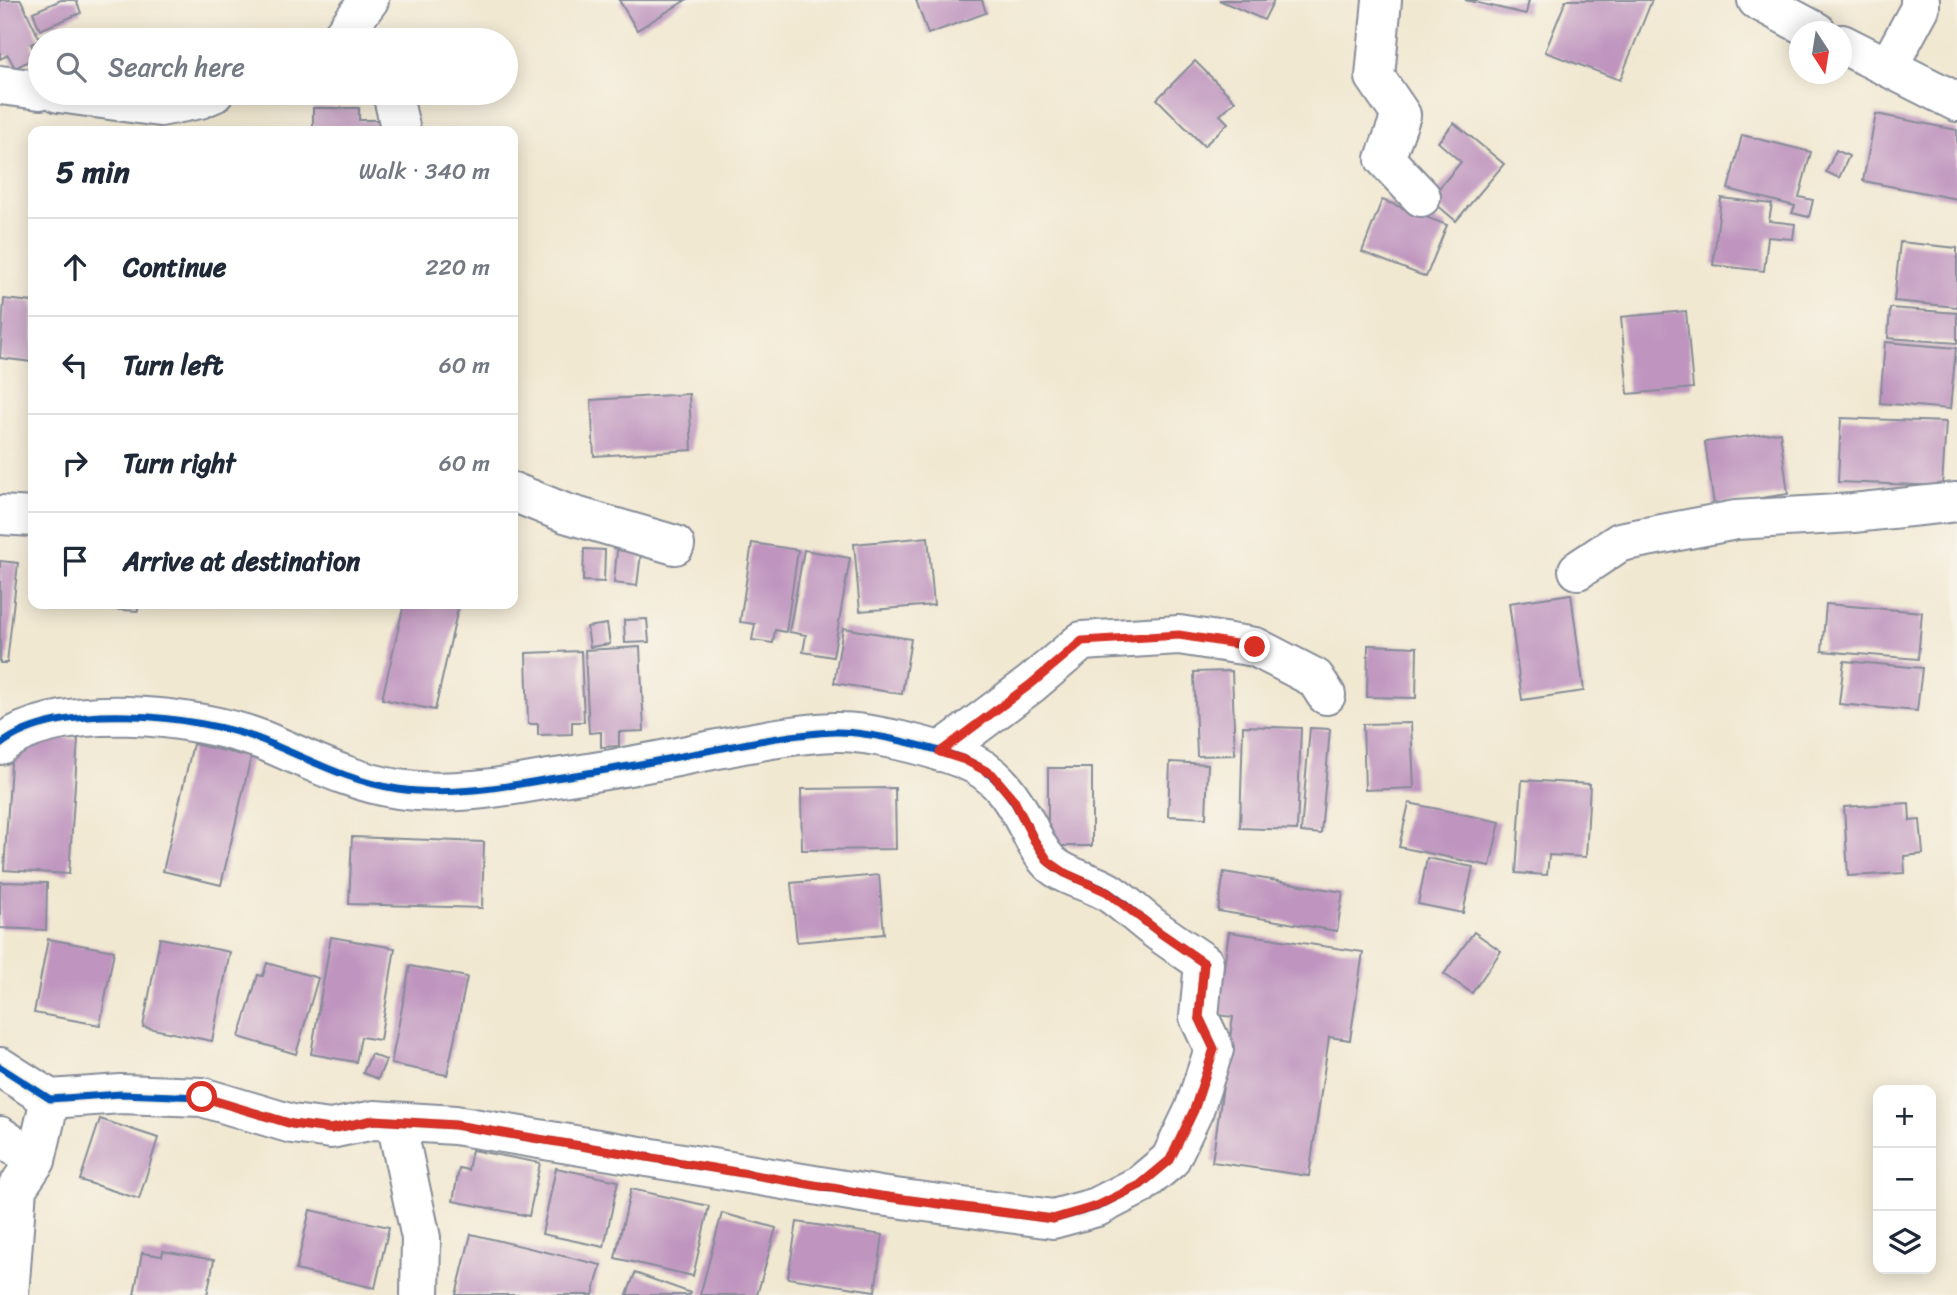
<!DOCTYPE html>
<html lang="en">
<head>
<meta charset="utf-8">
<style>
  :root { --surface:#fff; --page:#f2f2f3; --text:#1f2937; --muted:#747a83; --line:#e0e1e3 }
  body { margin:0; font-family:Sriracha,sans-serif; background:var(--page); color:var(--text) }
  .controls { position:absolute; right:21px; bottom:21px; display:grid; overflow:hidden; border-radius:14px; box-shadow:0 4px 18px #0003 }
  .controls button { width:63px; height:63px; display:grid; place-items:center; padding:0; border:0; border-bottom:2px solid var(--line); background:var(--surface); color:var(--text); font:35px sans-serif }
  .compass { position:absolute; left:1789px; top:21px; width:63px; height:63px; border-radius:50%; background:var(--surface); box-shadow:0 4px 18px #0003; rotate:168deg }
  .stop { position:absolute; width:21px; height:21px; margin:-16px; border:5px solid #d93025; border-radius:50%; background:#fff }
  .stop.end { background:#d93025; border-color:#fff; box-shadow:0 2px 7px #0008 }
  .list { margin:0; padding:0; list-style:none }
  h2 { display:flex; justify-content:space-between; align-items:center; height:91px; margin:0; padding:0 28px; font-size:30px }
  h2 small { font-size:23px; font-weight:400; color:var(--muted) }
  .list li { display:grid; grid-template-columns:46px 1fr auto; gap:21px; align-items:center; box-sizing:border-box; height:98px; padding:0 28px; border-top:2px solid var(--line) }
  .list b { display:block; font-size:26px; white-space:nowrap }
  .list em { font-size:23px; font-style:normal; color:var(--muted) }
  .icon { flex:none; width:38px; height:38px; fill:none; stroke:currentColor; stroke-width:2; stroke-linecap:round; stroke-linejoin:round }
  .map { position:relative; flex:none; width:1957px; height:1295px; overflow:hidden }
  .search { position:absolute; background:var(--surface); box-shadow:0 4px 18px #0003; left:28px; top:28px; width:490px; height:77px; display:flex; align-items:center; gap:18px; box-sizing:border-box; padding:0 24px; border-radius:38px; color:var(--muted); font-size:26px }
  .panel { position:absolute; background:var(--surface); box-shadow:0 4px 18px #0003; left:28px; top:126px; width:490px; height:483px; border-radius:14px }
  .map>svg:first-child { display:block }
  .building { fill:#bf95bf }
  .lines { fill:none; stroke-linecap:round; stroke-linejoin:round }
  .minor-casing { stroke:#868c98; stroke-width:42 }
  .minor { stroke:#fff; stroke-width:38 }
  .cycleway-casing { stroke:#f7f3e8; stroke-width:11 }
  .cycleway { stroke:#0057b8; stroke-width:7 }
  .route { stroke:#d93025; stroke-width:9 }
</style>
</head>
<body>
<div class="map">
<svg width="1957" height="1295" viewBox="0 0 1957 1295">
  <rect width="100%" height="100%" fill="#f7f3e8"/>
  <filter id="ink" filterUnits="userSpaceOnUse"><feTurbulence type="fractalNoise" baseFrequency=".0143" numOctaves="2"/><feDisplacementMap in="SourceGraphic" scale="14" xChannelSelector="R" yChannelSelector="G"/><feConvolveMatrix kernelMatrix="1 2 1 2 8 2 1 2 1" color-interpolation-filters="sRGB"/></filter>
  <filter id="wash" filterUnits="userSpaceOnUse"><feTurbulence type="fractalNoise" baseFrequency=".00686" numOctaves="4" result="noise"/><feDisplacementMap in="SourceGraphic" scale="28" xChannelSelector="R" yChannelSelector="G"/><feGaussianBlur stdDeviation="1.57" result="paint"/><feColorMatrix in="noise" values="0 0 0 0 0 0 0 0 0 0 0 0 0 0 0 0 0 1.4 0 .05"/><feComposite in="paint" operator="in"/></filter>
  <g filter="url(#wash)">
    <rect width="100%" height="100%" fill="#f1e8d1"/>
    <g id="blocks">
      <g class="building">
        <polygon points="0,0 21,0 40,40 31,44 37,57 15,68 8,55 0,59"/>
        <polygon points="61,0 76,0 81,13 40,30 33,12"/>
        <polygon points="619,0 686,0 637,30"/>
        <polygon points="916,0 982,0 986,13 928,34"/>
        <polygon points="1219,0 1274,0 1264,20"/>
        <polygon points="1465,0 1529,0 1526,14"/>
        <polygon points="1566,0 1652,0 1620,80 1545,52"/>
        <polygon points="1195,61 1235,101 1220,115 1228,123 1204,146 1157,99"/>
        <polygon points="313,108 359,108 359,120 385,120 385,131 313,131"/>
        <polygon points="1876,114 1957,130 1957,199 1863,181"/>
        <polygon points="1454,123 1504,164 1456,221 1430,199 1461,162 1438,142"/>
        <polygon points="1742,135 1811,152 1799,197 1813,200 1809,217 1792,213 1795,206 1728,189"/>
        <polygon points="1836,150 1849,156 1839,178 1826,172"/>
        <polygon points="1721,198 1772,204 1769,221 1795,224 1793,239 1768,237 1764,271 1713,265"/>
        <polygon points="1382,200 1447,225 1426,277 1362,252"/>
        <polygon points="1900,242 1957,248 1957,307 1894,301"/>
        <polygon points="4,299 33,302 33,362 0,358"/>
        <polygon points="1890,308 1957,313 1957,343 1888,338"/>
        <polygon points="1686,311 1693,388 1628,394 1621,317"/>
        <polygon points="1885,342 1956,348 1950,409 1880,403"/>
        <polygon points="689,394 692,450 594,456 591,400"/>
        <polygon points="1841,418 1946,422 1942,486 1838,482"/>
        <polygon points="1780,432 1788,494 1714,505 1705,442"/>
        <polygon points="928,537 934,605 860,611 854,544"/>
        <polygon points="752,543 798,550 786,632 775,630 773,643 752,640 755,624 740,622"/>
        <polygon points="584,549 605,550 604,582 583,581"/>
        <polygon points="617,550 641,553 637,586 614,583"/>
        <polygon points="804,550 850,558 833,657 803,652 806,635 789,632"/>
        <polygon points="0,561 18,563 7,663 0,663"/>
        <polygon points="1571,594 1584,691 1522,700 1509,603"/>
        <polygon points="75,604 138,604 138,611 75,607"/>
        <polygon points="404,604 459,604 435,710 382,699"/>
        <polygon points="1826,604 1922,612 1918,659 1822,651"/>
        <polygon points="647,619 649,642 625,643 624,620"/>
        <polygon points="607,624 610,644 590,647 587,627"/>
        <polygon points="843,628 911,639 902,694 834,683"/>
        <polygon points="1368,645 1417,647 1416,698 1367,697"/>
        <polygon points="640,647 644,731 619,732 619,746 601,747 601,732 589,733 585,650"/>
        <polygon points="581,651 584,722 572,722 572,734 538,735 538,724 528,724 526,653"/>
        <polygon points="1844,661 1922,668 1917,711 1839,704"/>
        <polygon points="1232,671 1235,755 1197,756 1194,672"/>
        <polygon points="1411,723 1414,788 1365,790 1363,724"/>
        <polygon points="1243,726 1301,728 1297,830 1240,828"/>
        <polygon points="1310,728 1330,729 1321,834 1301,832"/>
        <polygon points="13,734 78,739 69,874 4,870"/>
        <polygon points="193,744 251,757 221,885 163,871"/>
        <polygon points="1170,762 1208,764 1206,818 1168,816"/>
        <rect x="1048" y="768" width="44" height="78"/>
        <polygon points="1522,780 1590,784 1586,857 1549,855 1547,875 1516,873"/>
        <polygon points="895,788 896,849 802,850 801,789"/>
        <polygon points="1409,803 1500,822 1490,866 1399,847"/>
        <polygon points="1909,803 1910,821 1920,820 1923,854 1904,856 1905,873 1848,876 1844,807"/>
        <polygon points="352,837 484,842 482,908 349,904"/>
        <polygon points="1427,858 1473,867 1463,913 1418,904"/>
        <polygon points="1224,872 1343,892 1337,931 1218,911"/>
        <polygon points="879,875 884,934 797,942 791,883"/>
        <polygon points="0,882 47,883 46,930 0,928"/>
        <polygon points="1229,932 1363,952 1350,1040 1329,1037 1309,1176 1212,1162 1233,1017 1217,1015"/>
        <polygon points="1474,932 1501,951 1472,993 1444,974"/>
        <polygon points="331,937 395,948 380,1040 361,1037 356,1062 311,1054"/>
        <polygon points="160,938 230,952 212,1041 143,1027"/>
        <polygon points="48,939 114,951 100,1025 34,1013"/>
        <polygon points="267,963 318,978 296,1054 239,1037 258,975 263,976"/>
        <polygon points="410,966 467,977 447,1075 391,1064"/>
        <polygon points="371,1054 386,1060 378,1079 363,1073"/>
        <polygon points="100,1119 158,1138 139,1199 80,1180"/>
        <polygon points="472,1150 540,1163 529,1216 453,1201 459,1168 468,1170"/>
        <polygon points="556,1168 618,1181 604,1247 542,1234"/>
        <polygon points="631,1189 709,1206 693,1276 615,1258"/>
        <polygon points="310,1210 389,1227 375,1288 296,1270"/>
        <polygon points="722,1213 776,1228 757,1295 700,1295"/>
        <polygon points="797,1222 883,1235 875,1291 788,1278"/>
        <polygon points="471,1234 601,1265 593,1295 456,1295"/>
        <polygon points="163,1251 214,1260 207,1295 134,1295 142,1253 162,1256"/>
        <polygon points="635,1273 691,1293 690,1295 627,1295"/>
      </g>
    </g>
  </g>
  <g filter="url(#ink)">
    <use href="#blocks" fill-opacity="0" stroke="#868c98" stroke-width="2"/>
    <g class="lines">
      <g class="minor-casing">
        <g id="minor">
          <polyline points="1382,0 1375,77 1401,115 1385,159 1421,197"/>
          <polyline points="1757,0 1817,32"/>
          <polyline points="339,40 369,0"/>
          <polyline points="1842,44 1957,102"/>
          <polyline points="1888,67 1920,8 1920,0"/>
          <polyline points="0,85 40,90"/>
          <polyline points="59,93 160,107 200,99 214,93"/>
          <polyline points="392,93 401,131"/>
          <polyline points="513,492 565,513 675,545"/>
          <polyline points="0,515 33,517"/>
          <polyline points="1578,570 1620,542 1736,520 1853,513 1957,502"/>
          <path d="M0,745c58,-46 196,-30 262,-5 44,18 88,42 136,49 50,7 102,-1 151,-10 47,-7 95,-15 143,-25 47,-9 95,-20 143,-22 33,-1 97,15 128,27 34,13 50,39 66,70 5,11 12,25 21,34 16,15 40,18 58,29 17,11 31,25 47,37 16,12 32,22 49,34l-5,54 15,32 -20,61 -24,50 -30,25 -43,22 -44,12 -173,-23 -425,-71 -81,-5 -43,9 -39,-5 -90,-27 -81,-3 -71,5 -50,-32"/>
          <polyline points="940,752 1031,684 1082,641 1179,635 1255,647 1315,678 1326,695"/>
          <polyline points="396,1122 421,1238 420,1295"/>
          <polyline points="0,1136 36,1160"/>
          <polyline points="9,1295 17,1188 36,1160 50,1099"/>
        </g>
      </g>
      <use href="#minor" class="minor"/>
      <g class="cycleway-casing">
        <path id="cycleway" d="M0,745c58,-46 196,-30 262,-5 44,18 88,42 136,49 50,7 102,-1 151,-10 47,-7 95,-15 143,-25 47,-9 95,-20 143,-22 33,-1 97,15 128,27 34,13 50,39 66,70 5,11 12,25 21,34 16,15 40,18 58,29 17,11 31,25 47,37 16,12 32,22 49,34l-5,54 15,32 -20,61 -24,50 -30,25 -43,22 -44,12 -173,-23 -425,-71 -81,-5 -43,9 -39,-5 -90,-27 -81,-3 -71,5 -50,-32"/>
      </g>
      <use href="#cycleway" class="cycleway"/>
    </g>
  </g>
  <g class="lines" filter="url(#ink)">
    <polyline class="route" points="202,1097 292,1124 331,1129 374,1120 455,1125 880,1196 1053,1219 1097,1206 1140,1185 1170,1160 1194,1110 1214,1049 1199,1017 1204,963 1159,932 1107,892 1065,873 1049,862 1034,840 1014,800 992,774 965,760 940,752 1031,684 1082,641 1179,635 1255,647"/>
  </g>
</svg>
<div class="controls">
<button>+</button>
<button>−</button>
<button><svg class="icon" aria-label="layers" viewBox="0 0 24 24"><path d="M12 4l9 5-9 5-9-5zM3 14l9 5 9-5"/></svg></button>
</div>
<svg class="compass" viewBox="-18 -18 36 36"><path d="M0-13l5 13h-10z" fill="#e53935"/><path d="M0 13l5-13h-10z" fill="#747a83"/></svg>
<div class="stop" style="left:202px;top:1097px"></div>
<div class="stop end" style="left:1255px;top:647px"></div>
<div class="search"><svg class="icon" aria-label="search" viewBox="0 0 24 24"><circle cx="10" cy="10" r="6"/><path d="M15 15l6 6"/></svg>Search here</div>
<section class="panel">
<h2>5 min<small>Walk · 340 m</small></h2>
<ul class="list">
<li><svg class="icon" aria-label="ahead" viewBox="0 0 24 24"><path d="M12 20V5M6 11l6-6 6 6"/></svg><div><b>Continue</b></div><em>220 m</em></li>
<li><svg class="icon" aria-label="left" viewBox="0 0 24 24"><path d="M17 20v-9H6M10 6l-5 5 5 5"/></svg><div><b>Turn left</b></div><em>60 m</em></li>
<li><svg class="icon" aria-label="right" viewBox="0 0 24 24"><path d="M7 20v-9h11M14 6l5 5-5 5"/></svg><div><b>Turn right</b></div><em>60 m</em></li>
<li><svg class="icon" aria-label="arrive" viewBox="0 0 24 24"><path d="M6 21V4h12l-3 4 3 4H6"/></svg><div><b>Arrive at destination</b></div></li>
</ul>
</section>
</div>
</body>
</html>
